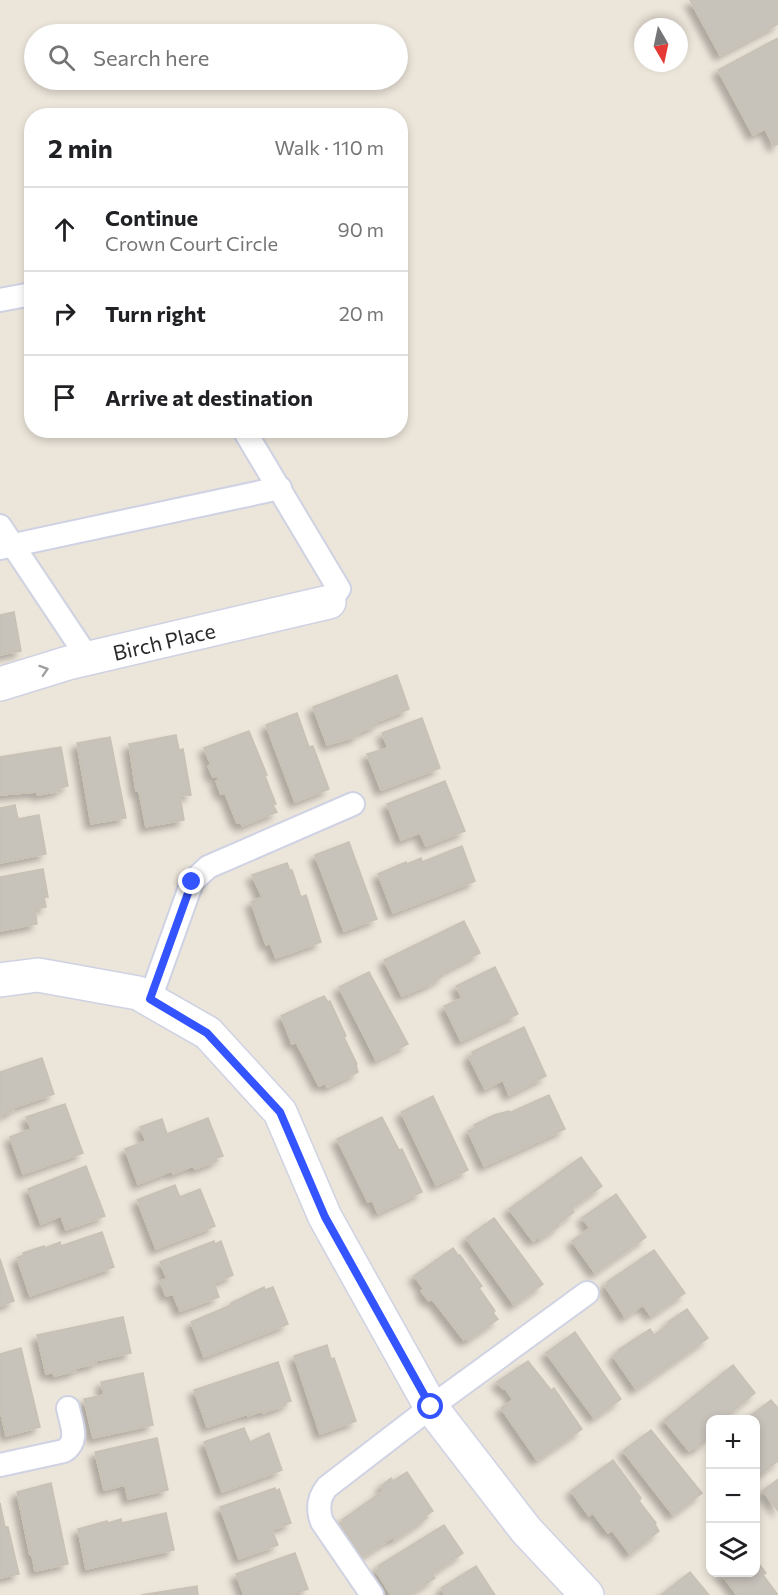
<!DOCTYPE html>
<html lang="en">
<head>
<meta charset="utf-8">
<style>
  :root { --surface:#fff; --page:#f6f6f6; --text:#202124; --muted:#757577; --line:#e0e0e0 }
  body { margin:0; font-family:Commissioner,sans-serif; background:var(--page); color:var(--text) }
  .controls { position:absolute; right:18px; bottom:18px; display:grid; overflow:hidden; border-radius:12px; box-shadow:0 3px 9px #0003 }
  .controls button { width:54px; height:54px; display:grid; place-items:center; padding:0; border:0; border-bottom:2px solid var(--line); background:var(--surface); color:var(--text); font:30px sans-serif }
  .compass { position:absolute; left:634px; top:18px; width:54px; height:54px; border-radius:50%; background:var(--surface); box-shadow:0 3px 9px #0003; rotate:171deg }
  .stop { position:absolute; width:18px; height:18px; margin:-14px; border:4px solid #3454ff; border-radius:50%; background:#fff }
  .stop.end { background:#3454ff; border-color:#fff; box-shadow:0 2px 6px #0008 }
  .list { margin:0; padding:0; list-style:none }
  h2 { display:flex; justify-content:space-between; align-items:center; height:78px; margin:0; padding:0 24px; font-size:26px }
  h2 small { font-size:20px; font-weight:400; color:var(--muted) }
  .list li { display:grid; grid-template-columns:39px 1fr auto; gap:18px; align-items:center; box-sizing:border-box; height:84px; padding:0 24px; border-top:2px solid var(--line) }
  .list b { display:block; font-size:22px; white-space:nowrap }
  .list p { margin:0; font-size:20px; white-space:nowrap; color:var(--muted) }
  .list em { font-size:20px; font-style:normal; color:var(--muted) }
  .icon { flex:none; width:33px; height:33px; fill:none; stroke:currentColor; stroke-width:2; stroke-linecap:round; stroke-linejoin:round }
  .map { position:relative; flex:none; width:778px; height:1595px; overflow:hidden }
  .search { position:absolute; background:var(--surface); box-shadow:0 3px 9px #0003; left:24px; top:24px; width:384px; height:66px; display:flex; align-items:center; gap:15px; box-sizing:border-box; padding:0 21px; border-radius:33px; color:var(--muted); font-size:22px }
  .panel { position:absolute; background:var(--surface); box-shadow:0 3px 9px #0003; left:24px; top:108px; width:384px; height:330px; border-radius:24px }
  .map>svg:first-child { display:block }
  .building { fill:#c7c2ba; stroke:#c8c1b4; stroke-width:1.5; filter:url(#shadow) }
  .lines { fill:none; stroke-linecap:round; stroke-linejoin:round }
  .lane-casing { stroke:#cfd2e3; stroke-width:26 }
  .street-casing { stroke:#cfd2e3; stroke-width:36 }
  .lane { stroke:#fff; stroke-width:22 }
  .street { stroke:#fff; stroke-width:33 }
  .oneway { stroke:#9f9f9f }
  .route { stroke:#3454ff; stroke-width:8 }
  .labels { text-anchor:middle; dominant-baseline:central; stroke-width:5; stroke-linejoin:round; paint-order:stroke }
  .street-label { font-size:21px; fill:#292929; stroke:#fff }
</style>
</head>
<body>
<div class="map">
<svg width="778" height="1595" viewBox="0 0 778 1595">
  <defs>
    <filter id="shadow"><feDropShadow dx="-5.5" dy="5.5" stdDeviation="3" flood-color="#0004"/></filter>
  </defs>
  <rect width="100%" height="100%" fill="#ece5da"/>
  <g class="building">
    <polygon points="690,0 778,0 778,24 720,55"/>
    <polygon points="778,38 778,144 774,146 765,129 753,135 718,70"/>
    <polygon points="14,612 21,651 0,655 0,615"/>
    <polygon points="397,675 409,709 376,722 377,725 357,733 358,736 327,745 313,707"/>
    <polygon points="297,713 309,747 313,746 329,789 295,802 266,725"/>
    <polygon points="422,718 440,768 381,790 367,754 388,748 382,733"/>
    <polygon points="249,731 267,775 265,776 276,804 273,805 277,812 242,826 241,822 237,823 225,793 221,794 216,781 219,780 217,776 213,777 208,766 211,765 204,748"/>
    <polygon points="176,735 179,750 183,749 191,795 180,796 184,820 146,827 139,791 136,791 129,744"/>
    <polygon points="110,737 126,818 91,824 77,743"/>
    <polygon points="61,747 68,786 60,788 60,791 37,795 37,792 0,795 0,757"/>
    <polygon points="445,781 465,831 426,846 420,833 401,840 387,804"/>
    <polygon points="15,805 18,819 39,815 46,854 0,863 0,808"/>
    <polygon points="349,842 377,919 344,931 315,855"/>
    <polygon points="462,846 475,881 393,913 378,874 406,862 407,864 421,858 422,862"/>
    <polygon points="287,863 290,870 292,870 301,897 306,895 321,942 276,958 270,943 266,945 251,902 262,897 252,875"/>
    <polygon points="43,869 48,897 44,897 46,907 35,909 37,924 0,931 0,877"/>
    <polygon points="464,921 480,953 441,973 443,976 430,984 402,996 384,960"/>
    <polygon points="495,967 518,1014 461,1041 444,1006 462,998 456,986"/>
    <polygon points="369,972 408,1044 376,1060 339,987"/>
    <polygon points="324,996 328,1002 330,1001 346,1036 344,1037 357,1064 356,1065 358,1072 327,1087 325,1083 319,1086 296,1042 292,1044 281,1016"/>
    <polygon points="524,1027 546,1076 509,1095 503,1080 485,1089 469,1057 473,1055 472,1052"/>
    <polygon points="42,1058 54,1094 13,1108 14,1110 1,1115 2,1117 0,1118 0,1072"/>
    <polygon points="549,1095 565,1129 484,1166 468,1131 475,1128 474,1125 494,1115 509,1111 509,1113"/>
    <polygon points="433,1096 468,1170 436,1185 401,1112"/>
    <polygon points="65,1104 83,1153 23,1174 10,1137 31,1129 26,1117"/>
    <polygon points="382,1117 399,1150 402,1149 422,1192 378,1213 372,1200 368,1202 337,1139"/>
    <polygon points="208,1118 223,1156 216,1158 217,1161 195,1169 193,1166 173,1174 172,1171 138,1184 125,1149 146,1141 140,1127 162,1119 167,1134"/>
    <polygon points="581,1157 602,1186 572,1208 574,1212 558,1224 559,1226 540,1239 539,1237 533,1241 509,1209"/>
    <polygon points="86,1166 105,1216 66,1230 61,1216 41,1224 28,1189"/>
    <polygon points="175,1185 180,1197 200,1189 215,1226 156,1249 137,1200"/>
    <polygon points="616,1194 646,1237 595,1273 572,1241 590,1228 582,1218"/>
    <polygon points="494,1218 543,1284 514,1305 466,1238"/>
    <polygon points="102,1232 114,1267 30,1296 17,1258 24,1255 23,1253 44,1246 45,1248 60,1242 61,1246"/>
    <polygon points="214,1241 215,1244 221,1241 233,1275 214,1283 219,1297 180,1311 173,1294 166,1296 160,1281 167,1279 160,1262"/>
    <polygon points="453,1248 458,1255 460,1255 482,1286 479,1288 495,1311 493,1313 498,1319 468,1340 466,1338 464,1340 432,1299 429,1301 421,1291 424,1289 414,1276"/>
    <polygon points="654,1250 685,1293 651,1316 643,1305 625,1317 605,1286 608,1284 607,1282"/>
    <polygon points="0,1259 14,1301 0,1306"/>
    <polygon points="264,1287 265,1290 273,1287 288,1324 204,1357 191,1322 231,1305 231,1303"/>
    <polygon points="687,1309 708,1338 636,1389 613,1356 619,1352 618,1350 650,1329 654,1335 669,1324 668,1322"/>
    <polygon points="123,1317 131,1353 95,1361 96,1364 76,1368 76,1371 54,1376 53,1372 46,1374 37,1335"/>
    <polygon points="575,1332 621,1399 594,1418 546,1353"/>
    <polygon points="327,1345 331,1359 334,1358 356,1421 320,1434 294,1356"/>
    <polygon points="21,1348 40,1427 6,1436 0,1409 0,1354"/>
    <polygon points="528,1361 551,1390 554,1388 582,1429 537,1460 501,1408 513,1400 505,1388 503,1389 497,1382"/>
    <polygon points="278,1362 291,1401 285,1403 286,1405 263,1413 262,1411 248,1416 248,1414 207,1427 194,1390"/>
    <polygon points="733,1365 755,1393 722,1420 710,1420 710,1437 696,1449 694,1447 689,1451 664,1420"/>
    <polygon points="143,1373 153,1425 93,1438 84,1399 104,1395 101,1382"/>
    <polygon points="771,1400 778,1408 778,1461 756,1478 756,1420 745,1420"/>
    <polygon points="244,1428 250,1442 269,1433 282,1470 222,1492 204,1442"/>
    <polygon points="651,1430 702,1493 673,1515 623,1451"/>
    <polygon points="157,1438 168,1490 128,1499 125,1485 104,1490 95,1452"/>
    <polygon points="613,1460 641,1498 639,1501 656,1523 655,1524 659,1531 630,1554 612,1530 608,1533 593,1513 589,1516 571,1491"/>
    <polygon points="407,1472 433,1511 425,1516 427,1518 394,1540 393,1537 362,1557 341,1525 344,1523 342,1520 384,1490 381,1486 391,1478 393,1481"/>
    <polygon points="778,1479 778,1511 763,1491"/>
    <polygon points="51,1483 68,1564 35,1571 32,1555 30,1555 17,1492"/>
    <polygon points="275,1488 276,1491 279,1489 291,1523 272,1530 278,1545 239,1559 220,1507"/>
    <polygon points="0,1503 5,1527 8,1527 19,1574 0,1578"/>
    <polygon points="166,1513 174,1550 86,1569 78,1529 107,1521 108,1523 121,1519 122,1523"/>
    <polygon points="444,1525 463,1553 432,1574 435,1578 409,1595 391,1595 376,1571 380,1568 378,1566"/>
    <polygon points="295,1553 308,1589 291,1595 244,1595 236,1574"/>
    <polygon points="756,1560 766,1573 763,1575 778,1595 737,1595 720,1572 756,1572"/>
    <polygon points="476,1566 495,1595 445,1595 441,1588"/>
    <polygon points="690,1572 709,1595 661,1595"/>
    <polygon points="197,1586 198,1595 141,1595"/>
  </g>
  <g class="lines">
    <g class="lane-casing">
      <g id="lane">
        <polyline points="0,300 32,294"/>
        <polyline points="244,430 339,589 329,602"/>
        <polyline points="0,526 88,658"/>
        <polyline points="0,548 280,488"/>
        <polyline points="150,999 192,882 208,867 353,804"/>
        <path d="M0,1465l64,-14c16,-10 7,-27 4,-43"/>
        <path d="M372,1595l-50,-73c-5,-13 -3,-25 5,-35l104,-80 156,-114"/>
      </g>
    </g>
    <g class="street-casing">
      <g id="street">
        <polyline points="0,684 68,663 329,602"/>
        <polyline points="0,980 38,975 138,993 208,1033 280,1112 325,1217 431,1407 526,1530 587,1595"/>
      </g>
    </g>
    <use href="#lane" class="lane"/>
    <use href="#street" class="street"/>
  </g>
  <defs><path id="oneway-chevron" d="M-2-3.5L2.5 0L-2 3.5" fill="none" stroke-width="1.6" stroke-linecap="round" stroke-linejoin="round" transform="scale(1.5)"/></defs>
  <use class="oneway" href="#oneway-chevron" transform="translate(44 670) rotate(-18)"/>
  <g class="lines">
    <polyline class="route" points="192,882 150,999 207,1033 280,1112 325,1217 431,1407"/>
  </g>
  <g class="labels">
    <g class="street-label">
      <text transform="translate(164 641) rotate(-13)">Birch Place</text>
    </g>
  </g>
</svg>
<div class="controls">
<button>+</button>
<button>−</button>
<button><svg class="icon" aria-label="layers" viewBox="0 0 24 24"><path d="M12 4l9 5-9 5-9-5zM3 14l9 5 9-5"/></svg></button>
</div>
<svg class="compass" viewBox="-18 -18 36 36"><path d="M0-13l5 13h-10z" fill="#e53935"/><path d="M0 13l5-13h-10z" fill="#757577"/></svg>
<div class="stop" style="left:431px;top:1407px"></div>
<div class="stop end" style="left:192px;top:882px"></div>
<div class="search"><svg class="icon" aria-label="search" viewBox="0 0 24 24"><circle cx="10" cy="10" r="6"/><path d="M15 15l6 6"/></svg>Search here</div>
<section class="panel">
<h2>2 min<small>Walk · 110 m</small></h2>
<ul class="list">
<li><svg class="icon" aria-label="ahead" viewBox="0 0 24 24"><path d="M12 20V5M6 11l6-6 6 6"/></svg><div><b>Continue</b><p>Crown Court Circle</p></div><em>90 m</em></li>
<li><svg class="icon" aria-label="right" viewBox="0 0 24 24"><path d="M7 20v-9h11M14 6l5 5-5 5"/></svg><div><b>Turn right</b></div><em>20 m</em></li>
<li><svg class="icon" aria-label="arrive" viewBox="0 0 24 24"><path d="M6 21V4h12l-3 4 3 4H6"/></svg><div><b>Arrive at destination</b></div></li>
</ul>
</section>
</div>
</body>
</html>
